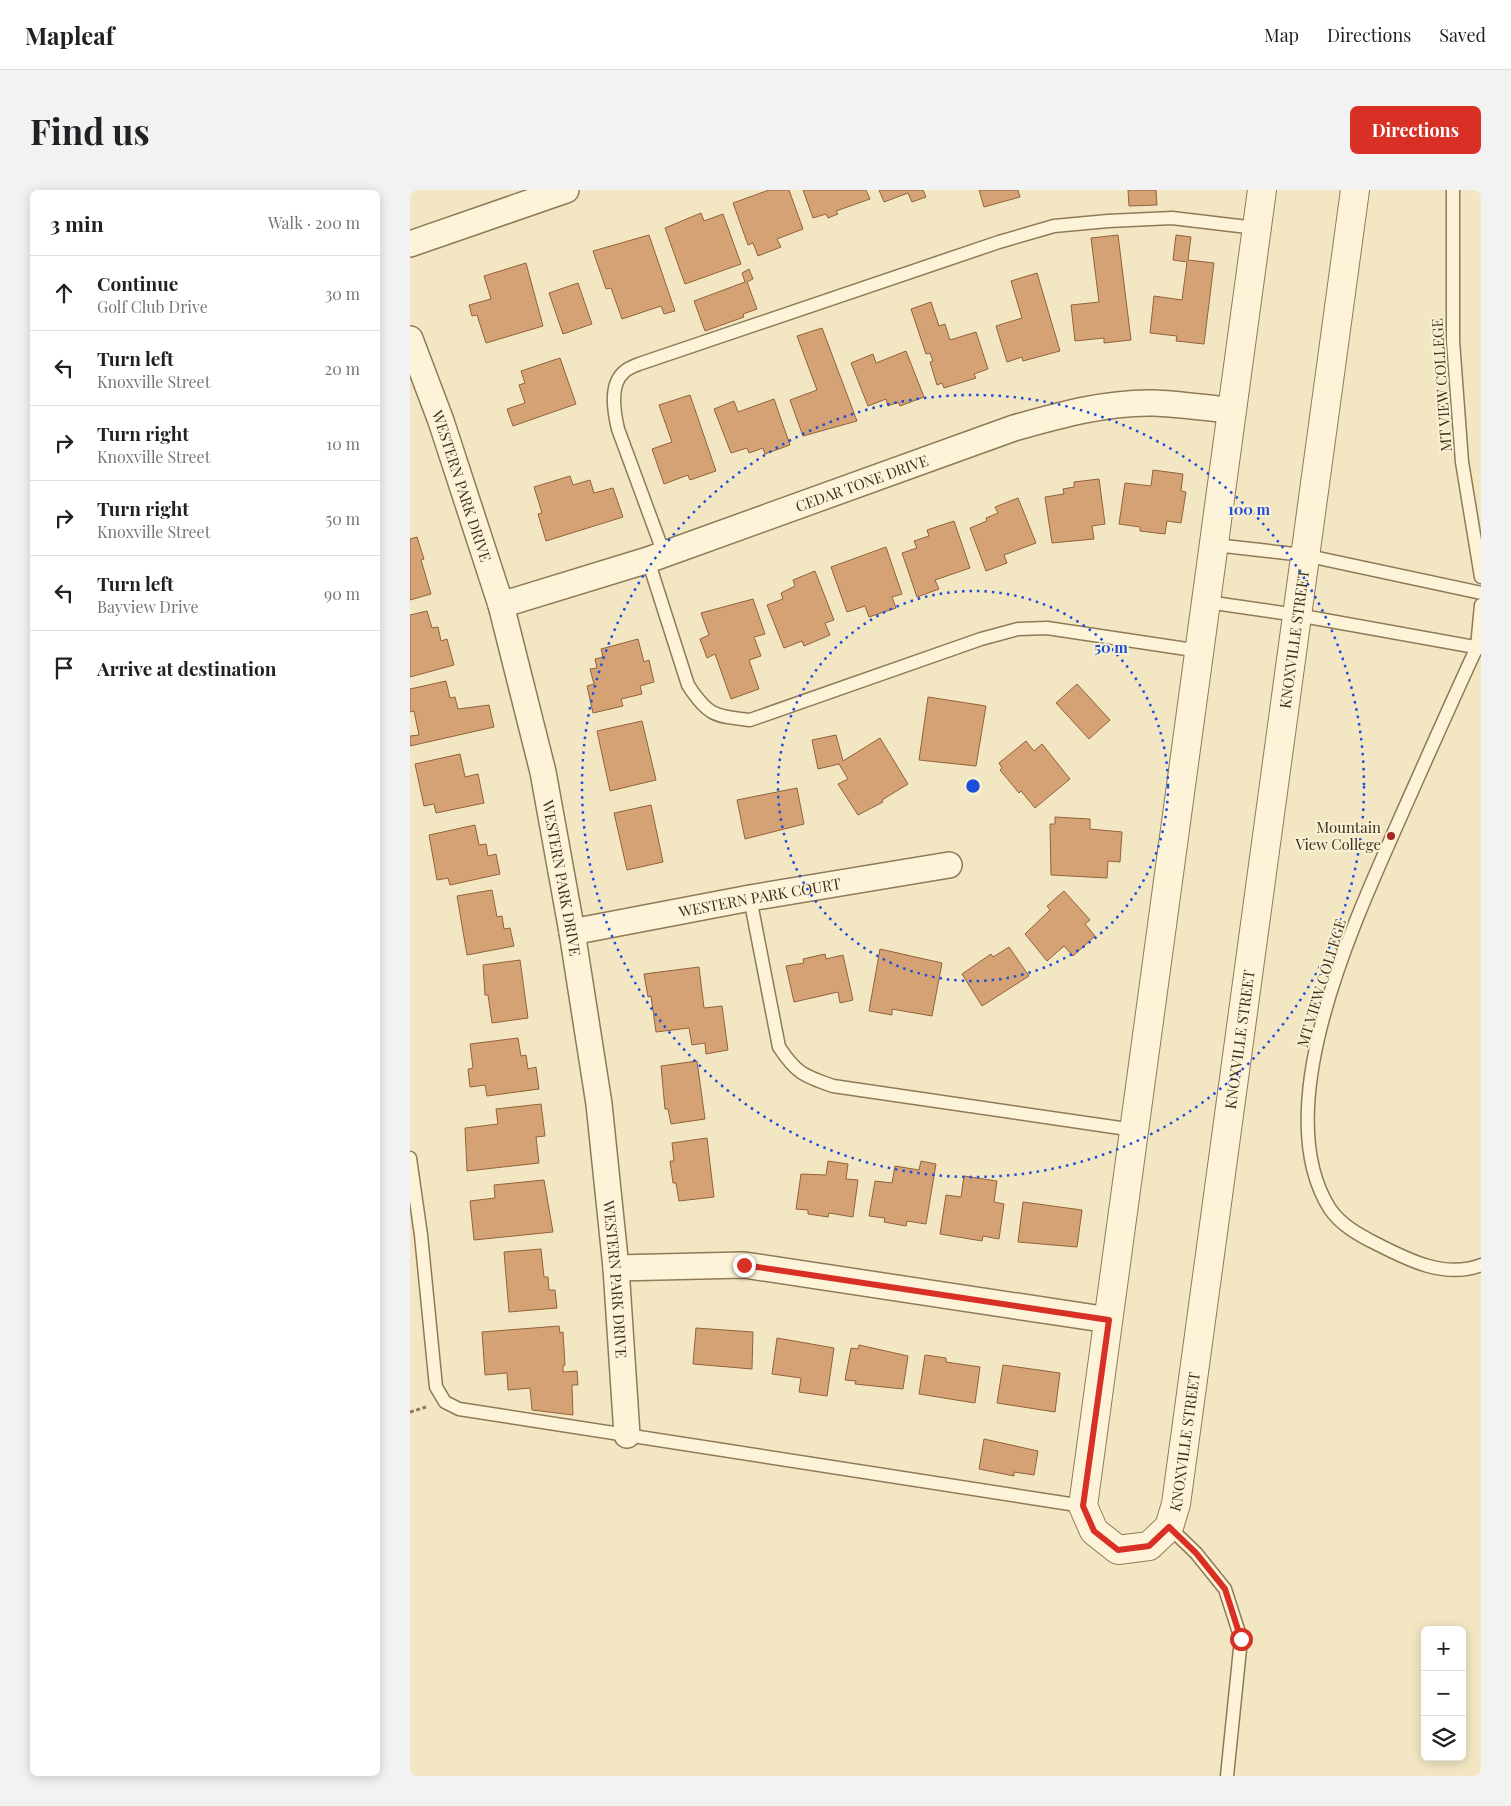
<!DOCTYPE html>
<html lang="en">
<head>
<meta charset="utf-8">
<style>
  :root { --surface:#fff; --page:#f2f2f2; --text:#202124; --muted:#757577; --line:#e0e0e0; --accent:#d93025 }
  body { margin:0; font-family:"Playfair Display",serif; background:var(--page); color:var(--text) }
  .controls { position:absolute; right:15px; bottom:15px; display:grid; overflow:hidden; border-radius:8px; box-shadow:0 2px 12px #0003 }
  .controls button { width:45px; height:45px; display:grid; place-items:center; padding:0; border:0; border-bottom:1px solid var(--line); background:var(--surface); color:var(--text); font:25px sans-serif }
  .stop { position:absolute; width:15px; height:15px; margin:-11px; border:4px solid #d93025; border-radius:50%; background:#fff }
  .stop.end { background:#d93025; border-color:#fff; box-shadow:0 1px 5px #0008 }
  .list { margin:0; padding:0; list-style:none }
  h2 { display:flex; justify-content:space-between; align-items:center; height:65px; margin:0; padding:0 20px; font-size:21px }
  h2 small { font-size:16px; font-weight:400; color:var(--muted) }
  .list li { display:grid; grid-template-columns:32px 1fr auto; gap:15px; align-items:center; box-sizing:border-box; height:75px; padding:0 20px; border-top:1px solid var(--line) }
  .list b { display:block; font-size:19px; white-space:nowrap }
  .list p { margin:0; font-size:16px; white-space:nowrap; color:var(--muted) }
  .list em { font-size:16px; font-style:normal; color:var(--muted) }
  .icon { flex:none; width:28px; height:28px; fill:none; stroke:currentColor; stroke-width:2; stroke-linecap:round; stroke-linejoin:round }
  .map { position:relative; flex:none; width:1071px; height:1586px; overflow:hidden; border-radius:8px }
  header { display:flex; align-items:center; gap:30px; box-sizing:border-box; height:70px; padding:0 25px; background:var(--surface); border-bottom:1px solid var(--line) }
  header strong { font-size:24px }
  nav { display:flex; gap:28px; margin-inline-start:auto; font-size:18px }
  .intro { display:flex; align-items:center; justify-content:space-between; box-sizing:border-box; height:120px; padding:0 30px }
  h1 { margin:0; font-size:35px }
  .button { padding:12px 22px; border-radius:8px; background:var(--accent); color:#fff; font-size:18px; font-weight:700 }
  main { display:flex; gap:30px; padding:0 30px }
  aside { flex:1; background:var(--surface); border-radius:8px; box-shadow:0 2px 12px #0003 }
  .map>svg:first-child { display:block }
  .building { fill:#d5a275; stroke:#92623a }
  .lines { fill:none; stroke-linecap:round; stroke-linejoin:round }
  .service-casing { stroke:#907957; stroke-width:15 }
  .minor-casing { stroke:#907957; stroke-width:28 }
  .tertiary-casing { stroke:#907957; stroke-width:30 }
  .path { stroke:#907957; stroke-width:3; stroke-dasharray:4 2.5; stroke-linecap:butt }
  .service { stroke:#fcf3d8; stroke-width:12 }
  .minor { stroke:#fcf3d8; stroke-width:25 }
  .tertiary { stroke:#fcf3d8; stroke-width:28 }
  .route { stroke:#d93025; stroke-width:6 }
  .ring { fill:none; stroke:#1d4ed8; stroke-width:2.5; stroke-dasharray:2.5 5 }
  .poi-dot { fill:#a62720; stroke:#f9f1d4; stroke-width:2 }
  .labels { text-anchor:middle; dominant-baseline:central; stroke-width:4; stroke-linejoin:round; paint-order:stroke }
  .street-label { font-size:15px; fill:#3e2f1d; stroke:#f9f1d4 }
  .poi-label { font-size:15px; fill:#3e2f1d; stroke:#f9f1d4; text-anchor:end }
  .centre { fill:#1d4ed8; stroke:#f9f1d4; stroke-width:2.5 }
  .ring-label { font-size:15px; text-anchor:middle; font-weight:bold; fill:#1d4ed8; stroke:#f9f1d4; stroke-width:4; stroke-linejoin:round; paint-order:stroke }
</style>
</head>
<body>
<header>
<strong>Mapleaf</strong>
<nav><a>Map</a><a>Directions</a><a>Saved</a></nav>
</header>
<div class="intro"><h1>Find us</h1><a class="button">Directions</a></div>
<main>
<aside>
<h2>3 min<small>Walk · 200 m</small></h2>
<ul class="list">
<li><svg class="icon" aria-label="ahead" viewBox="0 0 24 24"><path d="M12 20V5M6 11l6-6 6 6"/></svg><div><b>Continue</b><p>Golf Club Drive</p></div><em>30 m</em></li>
<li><svg class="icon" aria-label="left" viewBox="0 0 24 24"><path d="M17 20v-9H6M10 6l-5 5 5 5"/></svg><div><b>Turn left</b><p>Knoxville Street</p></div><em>20 m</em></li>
<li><svg class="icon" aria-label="right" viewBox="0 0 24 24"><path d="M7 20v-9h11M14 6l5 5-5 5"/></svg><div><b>Turn right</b><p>Knoxville Street</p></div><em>10 m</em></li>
<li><svg class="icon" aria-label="right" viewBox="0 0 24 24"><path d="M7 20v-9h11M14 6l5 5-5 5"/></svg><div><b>Turn right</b><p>Knoxville Street</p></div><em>50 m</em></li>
<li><svg class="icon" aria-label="left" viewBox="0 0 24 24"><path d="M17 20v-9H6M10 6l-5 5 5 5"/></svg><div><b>Turn left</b><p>Bayview Drive</p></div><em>90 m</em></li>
<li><svg class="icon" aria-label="arrive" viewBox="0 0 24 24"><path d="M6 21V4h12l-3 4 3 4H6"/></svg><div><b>Arrive at destination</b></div></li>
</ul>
</aside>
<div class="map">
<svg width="1071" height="1586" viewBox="0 0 1071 1586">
  <rect width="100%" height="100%" fill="#f3e7c3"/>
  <g class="building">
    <polygon points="359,0 379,0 393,39 367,49 371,57 348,66 343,53 338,55 323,13"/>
    <polygon points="393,0 456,0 460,9 426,21 428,24 418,28 416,24 403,28"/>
    <polygon points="469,0 513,0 516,7 502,12 498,3 474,12"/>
    <polygon points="569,0 608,0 610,7 574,17"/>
    <polygon points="718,0 746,0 747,15 719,16"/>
    <polygon points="291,23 294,31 313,24 331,74 275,94 255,38"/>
    <polygon points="239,45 265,121 254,124 251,116 212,129 201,98 196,99 183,61"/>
    <polygon points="708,45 721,150 694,153 694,148 665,151 661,115 689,112 681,48"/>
    <polygon points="766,45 781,47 778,70 804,73 794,154 766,151 767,146 740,143 744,106 772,110 777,72 763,70"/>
    <polygon points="116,73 133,136 76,153 67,125 62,126 59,115 81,109 74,86"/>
    <polygon points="339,79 343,89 337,92 347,119 333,124 334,127 295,141 284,111 335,92 332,83"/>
    <polygon points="627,83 650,161 613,171 612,167 597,172 586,136 612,128 601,91"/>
    <polygon points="168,93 182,134 153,144 139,103"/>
    <polygon points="521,112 529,136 535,134 540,150 566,142 578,179 564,184 566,188 534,198 532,193 527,195 520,172 523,171 520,163 516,164 501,119"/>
    <polygon points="412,138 447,231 393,246 380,210 407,200 387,146"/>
    <polygon points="496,161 514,207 490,216 488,212 478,216 476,209 458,216 441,173 463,164 466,173"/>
    <polygon points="150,168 166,214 103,236 97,219 115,213 109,195 115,193 111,181"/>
    <polygon points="280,205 306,281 280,290 278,285 254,294 242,259 262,252 249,215"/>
    <polygon points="364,209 380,255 355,264 353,258 339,263 337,258 321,263 304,219 324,211 328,222"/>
    <polygon points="743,280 773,284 771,301 776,302 771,333 757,331 755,344 730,341 730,337 709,334 715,293 741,296"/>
    <polygon points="160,286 163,295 180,290 184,303 203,298 213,327 136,351 128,324 132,323 124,297"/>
    <polygon points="689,289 695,334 682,336 684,349 642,353 635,307 654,304 653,299 664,297 664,292"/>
    <polygon points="608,308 626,353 594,365 597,373 576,381 560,338 577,331 576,328 588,323 585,317"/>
    <polygon points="544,331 560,378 525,390 529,399 507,407 492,363 507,358 504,351 519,346 517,340"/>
    <polygon points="7,347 14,369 11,370 21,404 0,410 0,349"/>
    <polygon points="476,357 492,404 482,407 486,418 459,427 455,416 437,422 421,377"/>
    <polygon points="405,381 424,430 415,433 420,445 394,456 392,451 374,458 357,415 373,409 371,403 385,396 383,390"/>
    <polygon points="343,409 355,444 344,447 351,466 339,470 349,499 321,509 305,464 297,468 290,449 299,445 291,423"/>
    <polygon points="17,421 22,438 28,437 31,451 37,449 44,475 0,487 0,425"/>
    <polygon points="228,449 234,472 239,470 244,492 230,496 232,504 211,509 213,516 183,523 177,496 184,494 180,479 187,478 185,469 193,467 191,459"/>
    <polygon points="36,491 40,508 45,507 48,519 79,515 84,537 0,556 0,546 9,545 4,521 0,522 0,499"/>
    <polygon points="667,494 700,530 679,549 646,513"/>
    <polygon points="518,507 576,516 566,576 509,570"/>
    <polygon points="232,531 246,590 200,601 187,541"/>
    <polygon points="426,545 433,571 470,548 498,594 472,610 473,612 448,625 428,594 438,589 429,574 408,579 402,550"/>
    <polygon points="616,551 624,561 632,554 660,589 625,618 611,601 609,603 590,580 592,578 589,573"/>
    <polygon points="50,564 55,587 68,584 74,613 26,623 24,614 14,616 5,574"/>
    <polygon points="387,598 394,634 335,649 327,610"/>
    <polygon points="241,615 253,672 217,680 204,623"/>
    <polygon points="645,627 680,629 680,639 712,642 710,672 698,671 697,688 641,685 640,634 645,634"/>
    <polygon points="65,635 69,655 76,654 78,666 86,664 90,684 40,695 38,688 27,690 19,645"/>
    <polygon points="82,700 87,727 92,726 94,739 100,738 104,756 57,765 47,706"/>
    <polygon points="654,701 680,730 675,734 685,746 663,766 654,756 637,771 615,744 640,720 637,716"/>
    <polygon points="599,757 619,786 572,816 552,784 581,764 583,767"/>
    <polygon points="470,759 532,773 522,826 482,819 482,825 459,821"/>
    <polygon points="415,764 416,769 433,765 443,810 430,813 428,802 384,812 376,776 394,773 393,769"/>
    <polygon points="110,770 118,828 82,833 78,805 75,805 73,775"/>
    <polygon points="289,777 294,818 312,816 318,860 296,864 295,853 282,855 279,838 246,842 241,806 238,807 234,784"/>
    <polygon points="108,848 111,866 116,865 118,879 126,877 129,899 77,906 75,895 60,897 58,879 63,878 60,854"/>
    <polygon points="287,871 295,929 261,934 258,919 255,919 251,876"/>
    <polygon points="131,914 135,946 126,947 129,973 57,981 55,938 88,934 86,919"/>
    <polygon points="297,948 304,1007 269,1011 266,993 263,993 260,971 264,971 262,953"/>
    <polygon points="418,971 438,974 436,989 448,990 443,1027 419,1023 418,1027 398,1024 398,1020 386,1019 391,984 416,985"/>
    <polygon points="511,971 526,974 516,1034 497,1031 496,1036 474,1032 475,1028 459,1026 465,991 482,993 485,976 509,980"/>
    <polygon points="554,986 587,991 584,1012 594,1014 589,1049 573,1046 572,1051 530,1044 536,1005 551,1007"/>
    <polygon points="134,990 143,1042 64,1050 60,1011 85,1008 84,995"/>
    <polygon points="613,1012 672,1020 667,1057 608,1052"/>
    <polygon points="131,1059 134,1087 138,1087 139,1100 145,1100 147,1118 99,1122 94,1062"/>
    <polygon points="149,1136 150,1143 153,1142 155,1175 153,1176 153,1182 167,1181 168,1195 162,1195 163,1225 122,1220 120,1198 98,1200 97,1183 75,1185 72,1142"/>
    <polygon points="286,1138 343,1142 342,1179 283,1174"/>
    <polygon points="367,1148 424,1158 417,1206 389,1202 391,1188 362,1184"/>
    <polygon points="449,1155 498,1166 493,1199 445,1194 446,1191 435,1190 441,1158 448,1159"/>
    <polygon points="515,1165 536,1168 536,1172 570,1177 565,1213 509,1204"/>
    <polygon points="593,1175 650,1183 645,1222 587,1213"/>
    <polygon points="574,1249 628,1261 624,1285 604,1282 604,1286 569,1279"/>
  </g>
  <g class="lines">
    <g class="service-casing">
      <g id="service">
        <polyline points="1043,0 1043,151 1052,272 1071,387"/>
        <polyline points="805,355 894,365 1071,403"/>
        <path d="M254,364l-46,-125c-4,-17 -9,-44 6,-57 4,-4 10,-6 15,-8l360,-122 55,-16 54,-5 64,-3 84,10"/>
        <path d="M238,370l40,125c20,31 27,31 62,35l231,-81 37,-10 29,-1 153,23"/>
        <polyline points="797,412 887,425 1071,458"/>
        <path d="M1071,415l-4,42c-26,56 -51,113 -76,169 -43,98 -136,291 -71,393 11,16 29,26 45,34 33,17 70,36 106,22"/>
        <path d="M340,708l29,149c17,26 25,29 54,39l301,44"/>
        <polyline points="0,968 11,1045 26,1197 35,1212 49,1219 673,1316"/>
        <polyline points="759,1337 786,1363 815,1399 831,1449 817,1586"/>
      </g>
    </g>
    <g class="minor-casing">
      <g id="minor">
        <polyline points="0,54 156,0"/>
        <path id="s1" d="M0,149l31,82 60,184 42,167 29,160 27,172 17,164 11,167"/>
        <path id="s2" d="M91,415l147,-45 366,-132c46,-13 92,-26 140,-25 25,1 51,5 77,7"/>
        <path id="s3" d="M162,742l178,-34 199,-33"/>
        <polyline points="206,1078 334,1075 699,1130"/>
      </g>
    </g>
    <g class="tertiary-casing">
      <g id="tertiary">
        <path id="s4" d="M852,0l-179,1316 11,25 24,19 31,-4 20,-19 7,-23 179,-1314"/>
      </g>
    </g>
    <polyline class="path" points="0,1222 16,1217"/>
    <use href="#service" class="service"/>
    <use href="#minor" class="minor"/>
    <use href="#tertiary" class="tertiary"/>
  </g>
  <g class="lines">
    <polyline class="route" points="334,1075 699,1130 673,1316 684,1341 708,1360 739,1356 759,1337 786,1363 815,1399 831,1449"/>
  </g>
  <g class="ring">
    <circle cx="563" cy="596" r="195"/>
    <circle cx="563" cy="596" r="391"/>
  </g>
  <circle class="poi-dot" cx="981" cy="646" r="5"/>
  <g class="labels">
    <g class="street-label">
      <text transform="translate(1031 195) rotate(-94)">MT VIEW COLLEGE</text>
      <text stroke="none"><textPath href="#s2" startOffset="381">CEDAR TONE DRIVE</textPath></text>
      <text stroke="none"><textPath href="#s1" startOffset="156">WESTERN PARK DRIVE</textPath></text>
      <text stroke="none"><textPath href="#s4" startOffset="2342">KNOXVILLE STREET</textPath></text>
      <text stroke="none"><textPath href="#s1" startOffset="561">WESTERN PARK DRIVE</textPath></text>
      <text stroke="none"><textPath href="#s3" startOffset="191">WESTERN PARK COURT</textPath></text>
      <text transform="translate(911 793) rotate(-73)">MT VIEW COLLEGE</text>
      <text stroke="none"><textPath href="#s4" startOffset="1938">KNOXVILLE STREET</textPath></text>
      <text stroke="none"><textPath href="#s1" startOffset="966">WESTERN PARK DRIVE</textPath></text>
      <text stroke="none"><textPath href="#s4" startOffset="1532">KNOXVILLE STREET</textPath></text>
    </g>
    <g class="poi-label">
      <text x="971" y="637">Mountain<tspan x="971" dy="17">View College</tspan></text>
    </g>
  </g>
  <circle cx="563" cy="596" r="8" class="centre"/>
  <g class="ring-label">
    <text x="839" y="325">100 m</text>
    <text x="701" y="463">50 m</text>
  </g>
</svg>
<div class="controls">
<button>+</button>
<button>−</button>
<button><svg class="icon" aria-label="layers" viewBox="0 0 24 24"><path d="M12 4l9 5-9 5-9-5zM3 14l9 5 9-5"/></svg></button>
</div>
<div class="stop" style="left:831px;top:1449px"></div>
<div class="stop end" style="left:334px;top:1075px"></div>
</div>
</main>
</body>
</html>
